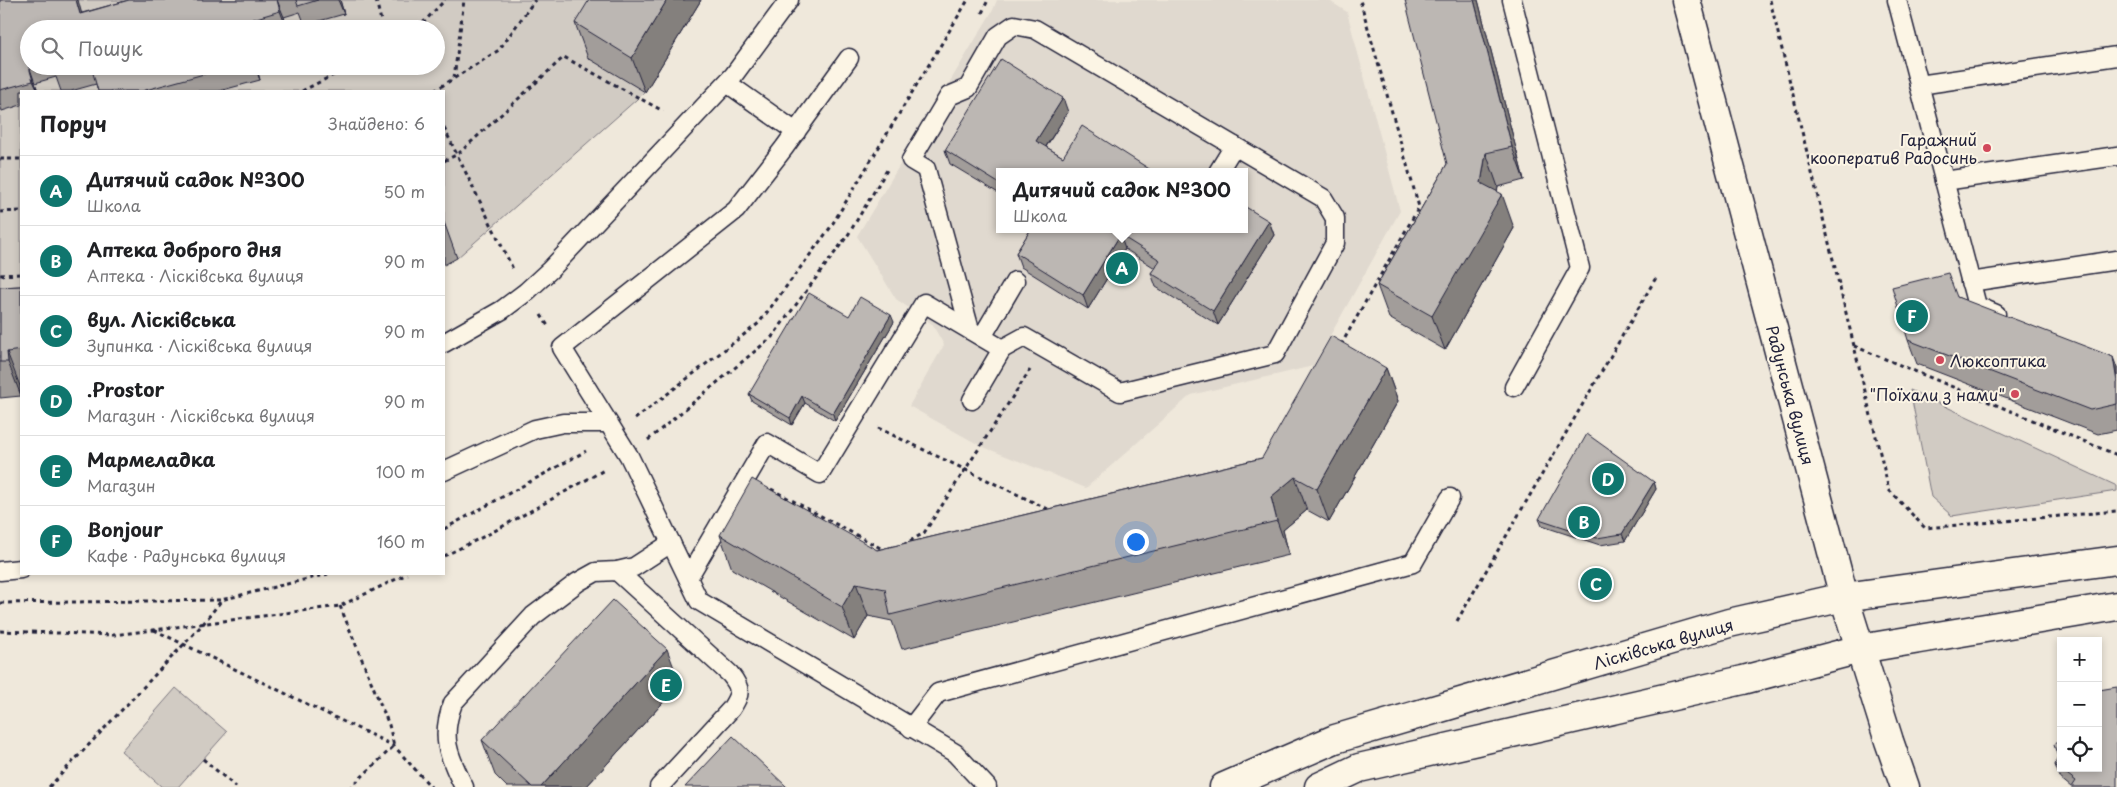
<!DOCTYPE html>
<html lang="uk">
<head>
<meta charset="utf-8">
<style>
  :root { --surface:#fff; --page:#f2f2f2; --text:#202124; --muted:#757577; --line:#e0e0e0; --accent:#0f766e }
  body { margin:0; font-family:"Playpen Sans",sans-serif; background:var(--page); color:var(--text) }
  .controls { position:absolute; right:15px; bottom:15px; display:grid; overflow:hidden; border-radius:0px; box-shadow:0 2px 8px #0003 }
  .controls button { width:45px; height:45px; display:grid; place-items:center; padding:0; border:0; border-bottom:1px solid var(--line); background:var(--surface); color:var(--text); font:25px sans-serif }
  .you { position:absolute; left:1135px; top:541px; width:18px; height:18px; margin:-12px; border:4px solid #fff; border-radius:50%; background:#1a73e8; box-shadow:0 0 0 8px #1a73e833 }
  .badge { display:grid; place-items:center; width:32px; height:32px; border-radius:50%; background:var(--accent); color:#fff; font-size:16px; font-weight:700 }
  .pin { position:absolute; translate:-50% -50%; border:2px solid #fff; box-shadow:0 1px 5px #0006 }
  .popup { position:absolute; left:996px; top:168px; width:252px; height:65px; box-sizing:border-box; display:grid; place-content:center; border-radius:0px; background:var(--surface); filter:drop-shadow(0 1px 4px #0005); font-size:16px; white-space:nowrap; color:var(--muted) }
  .popup b { font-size:19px; color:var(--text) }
  .popup::after { content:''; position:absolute; left:50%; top:100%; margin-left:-10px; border:10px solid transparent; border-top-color:var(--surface) }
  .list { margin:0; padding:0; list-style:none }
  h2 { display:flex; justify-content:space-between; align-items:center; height:65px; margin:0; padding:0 20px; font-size:21px }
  h2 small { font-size:16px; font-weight:400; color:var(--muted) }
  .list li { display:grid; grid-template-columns:32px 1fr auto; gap:15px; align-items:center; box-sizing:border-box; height:70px; padding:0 20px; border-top:1px solid var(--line) }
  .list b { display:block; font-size:19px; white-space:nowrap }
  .list p { margin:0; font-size:16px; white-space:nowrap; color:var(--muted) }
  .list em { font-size:16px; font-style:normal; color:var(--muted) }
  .icon { flex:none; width:28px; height:28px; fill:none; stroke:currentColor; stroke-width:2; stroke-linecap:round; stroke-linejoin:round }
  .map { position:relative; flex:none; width:2117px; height:787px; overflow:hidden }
  .search { position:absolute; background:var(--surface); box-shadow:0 2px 8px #0003; left:20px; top:20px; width:425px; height:55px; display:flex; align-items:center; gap:12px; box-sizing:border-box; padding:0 18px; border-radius:28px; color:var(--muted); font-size:19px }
  .panel { position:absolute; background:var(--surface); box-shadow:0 2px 8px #0003; left:20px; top:90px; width:425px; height:485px; border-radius:0px }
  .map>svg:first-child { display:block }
  .built { fill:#e0d9cf; fill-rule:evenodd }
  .green { fill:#d1cbc3; stroke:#7a767f; fill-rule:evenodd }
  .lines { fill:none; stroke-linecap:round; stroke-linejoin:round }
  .lane-casing { stroke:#22223b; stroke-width:21 }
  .secondary-casing { stroke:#22223b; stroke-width:31 }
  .path { stroke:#22223b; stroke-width:3; stroke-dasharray:4 4; stroke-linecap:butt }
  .lane { stroke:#fcf5e5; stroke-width:18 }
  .secondary { stroke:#fcf5e5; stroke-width:28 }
  .wall { fill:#a29d9a; stroke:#22223b }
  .shaded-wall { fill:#84807d; stroke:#22223b }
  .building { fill:#bcb7b3; stroke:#22223b }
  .poi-dot { fill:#d1495b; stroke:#fcf5e5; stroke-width:2 }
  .labels { text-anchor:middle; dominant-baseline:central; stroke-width:4; stroke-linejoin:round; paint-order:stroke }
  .poi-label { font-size:16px; fill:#22223b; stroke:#fcf5e5; text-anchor:end }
  .street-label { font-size:16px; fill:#22223b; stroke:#fcf5e5 }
</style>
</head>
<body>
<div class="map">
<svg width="2117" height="787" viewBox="0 0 2117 787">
  <rect width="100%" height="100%" fill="#efe8db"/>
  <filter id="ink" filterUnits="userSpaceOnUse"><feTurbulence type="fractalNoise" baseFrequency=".02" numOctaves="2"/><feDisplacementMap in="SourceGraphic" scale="10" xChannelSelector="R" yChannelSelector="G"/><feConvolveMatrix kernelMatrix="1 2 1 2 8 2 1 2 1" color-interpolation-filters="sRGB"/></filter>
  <g filter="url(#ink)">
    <path class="built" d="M997,0h331l19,12 53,199 -87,155 -122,29 -105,93 -105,-42 -72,-40 35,-61 -12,-21 -36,-25 -39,-63 136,-226zM1000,172h244v57h-244z"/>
    <g class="green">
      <path d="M0,0h623l22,92 -188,166 -13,-28v-139h-423v230l-21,2zM29,29h407v37h-407z"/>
      <polygon points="1910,390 2117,486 2117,491 1952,516 1931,497"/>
      <polygon points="176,688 227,732 178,787 162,787 121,751"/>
    </g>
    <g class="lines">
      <g class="lane-casing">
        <g id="lane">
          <polyline points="1512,0 1580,268 1514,387"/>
          <polyline points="1897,0 1977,306 1996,314"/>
          <polyline points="849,58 784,148 736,210 562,348 629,456 699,601 955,753 987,787"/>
          <polyline points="727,83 796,132"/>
          <polyline points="1919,85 2117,56"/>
          <polyline points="1218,172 1234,146"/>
          <polyline points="1944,181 2117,156"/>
          <polyline points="1970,282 2117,260"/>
          <polyline points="970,330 926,169 911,160 949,96 968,88 998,36 1014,25 1035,29 1323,198 1335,218 1335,243 1275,354 1120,392 1024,337 1002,349 972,400"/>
          <polyline points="982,337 1015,281"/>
          <polyline points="444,343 502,310 526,292 550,270 733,76 789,0"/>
          <polyline points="444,471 535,429 563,423 607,423"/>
          <polyline points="0,571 21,569"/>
          <path d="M617,571l113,103c12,15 11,19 1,35l-72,78"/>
          <polyline points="688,578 767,443 820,474 924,303 1002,349"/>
          <polyline points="911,728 938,693 1413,563 1450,498"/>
          <path d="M464,787c-16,-32 -24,-50 -11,-84l80,-87 45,-34 18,-10 21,-1 17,-4 37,-24"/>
        </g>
      </g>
      <g class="secondary-casing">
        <g id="secondary">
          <polyline points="1686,0 1844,597 1889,741 1905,787"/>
          <polyline points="1224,787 1335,739 1729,623 1844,597 2117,560"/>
          <polyline points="1319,787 1359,768 1743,680 1860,649 2117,606"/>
        </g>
      </g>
      <g class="path">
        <polyline points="376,0 383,29"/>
        <polyline points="1770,0 1889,490 1925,528 2117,511"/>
        <polyline points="982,13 988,0"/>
        <polyline points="417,29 445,0"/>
        <polyline points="454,78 464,0"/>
        <polyline points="302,91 351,66"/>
        <polyline points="434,91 499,50 535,0"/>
        <polyline points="444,128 513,269"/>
        <polyline points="0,159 21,159"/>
        <polyline points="444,161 458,154 564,57 663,111"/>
        <polyline points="0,212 21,211"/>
        <polyline points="0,275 21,274"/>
        <polyline points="541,315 548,326"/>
        <polyline points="1341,345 1419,207 1360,0"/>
        <polyline points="1854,346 2117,455"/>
        <polyline points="635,419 759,323 830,228 968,0"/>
        <polyline points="878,428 1050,510"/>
        <polyline points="648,440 772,337 848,235 887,170"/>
        <polyline points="771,489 884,550"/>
        <polyline points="444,529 586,451"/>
        <polyline points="903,545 924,533 1030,370"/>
        <polyline points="444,556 489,534 606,469"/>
        <polyline points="0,603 221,600 328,574"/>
        <polyline points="340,606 389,725 394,746 351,787"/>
        <polyline points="1457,621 1657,276"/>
        <polyline points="154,630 394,746 431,787"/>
        <polyline points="0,631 114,635 340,606 407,574"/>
        <polyline points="203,759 236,787"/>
        <polyline points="49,787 203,624 221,601"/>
      </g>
      <use href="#lane" class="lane"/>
      <use href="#secondary" class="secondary"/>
    </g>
    <g class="wall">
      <polygon points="0,0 82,13 129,0 340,0 344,14 305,25 300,12 284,17 287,29 29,29 29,66 256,66 260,80 219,91 98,91 96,84 71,91 61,91 56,77 35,83 38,91 21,91 21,105 2,111 0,104"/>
      <polygon points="701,0 645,92 588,58 575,23"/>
      <polygon points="1478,0 1524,180 1498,187 1497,192 1514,228 1445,350 1389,318 1377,285 1447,164"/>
      <polygon points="1068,112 1046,147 1063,157 1154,172 1000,172 1000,194 950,164 945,150"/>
      <polygon points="1269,221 1274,235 1218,325 1156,287 1151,273 1155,268 1125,249 1088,309 1021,267 1016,253 1031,229 1244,229"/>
      <polygon points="444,222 457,258 444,265"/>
      <polygon points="21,286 21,386 20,386 21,396 0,398 0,287"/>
      <polygon points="1957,297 2117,368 2117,430 2098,434 1917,364 1908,340"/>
      <polygon points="849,316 894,322 835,421 805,403 792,425 752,401 749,394"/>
      <polygon points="1386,368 1398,401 1329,522 1307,510 1283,530 1289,555 902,649 892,621 868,616 854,640 732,569 720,535 877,550 1262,458"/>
      <polygon points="1654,482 1656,489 1625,541 1600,545 1542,526 1539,519"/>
      <polygon points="680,684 586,787 507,787 495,775 482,740"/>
      <polygon points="2055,765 2117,787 2071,787 2060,778"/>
    </g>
    <g class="shaded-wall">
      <polygon points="76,0 78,0 86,29 80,14"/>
      <polygon points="277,0 284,17 287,29 280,11"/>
      <polygon points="338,0 340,0 344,14"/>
      <polygon points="667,0 701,0 645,92 632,58"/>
      <polygon points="1474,0 1478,0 1524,180 1512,147"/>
      <polygon points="29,66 35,83 38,91 33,81"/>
      <polygon points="255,66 256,66 260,80"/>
      <polygon points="1063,98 1068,112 1041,154 1036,141"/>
      <polygon points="1486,153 1498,187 1495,206 1502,194 1514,228 1445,350 1432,316 1481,183"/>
      <polygon points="1269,221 1274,235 1218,325 1213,311"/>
      <polygon points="1120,235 1125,249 1088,309 1083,295"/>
      <polygon points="891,315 894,322 835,421 833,414"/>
      <polygon points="7,352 20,386 21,396 8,362"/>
      <polygon points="2113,357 2117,368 2117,382"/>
      <polygon points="1386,368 1398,401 1329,522 1317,489"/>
      <polygon points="802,396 805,403 792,425 790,418"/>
      <polygon points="1295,477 1307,510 1283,530 1289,555 1277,521 1271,497"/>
      <polygon points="1654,482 1656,489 1625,541 1622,534"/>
      <polygon points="856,583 868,616 854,640 842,607"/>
      <polygon points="667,649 680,684 586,787 541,787"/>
    </g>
    <g class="building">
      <polygon points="0,0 76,0 80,14 129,0 277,0 280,11 243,22 245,29 29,29 29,63 28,63 33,81 0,90"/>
      <polygon points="296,0 318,0 298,6"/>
      <polygon points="589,0 667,0 632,58 575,23"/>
      <polygon points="1405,0 1474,0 1512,147 1486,153 1481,183 1502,194 1432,316 1377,285 1447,164"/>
      <polygon points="1001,59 1063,98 1036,141 1063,157 1082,126 1154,172 1000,172 1000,184 945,150"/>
      <polygon points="52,66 84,66 55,75"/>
      <polygon points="91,66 233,66 142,91 98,91"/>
      <polygon points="1244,206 1269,221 1213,311 1151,273 1160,260 1120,235 1083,295 1016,253 1031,229 1244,229"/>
      <polygon points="1948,273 1957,297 2113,357 2117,382 2117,404 2090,410 1908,340 1892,287"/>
      <polygon points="21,286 21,350 7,352 8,362 0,362 0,287"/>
      <polygon points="809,293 849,316 860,297 891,315 833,414 802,396 790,418 749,394"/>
      <polygon points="1331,336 1386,368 1317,489 1295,477 1271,497 1277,521 890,615 885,589 856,583 842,607 720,535 752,479 877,550 1262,458"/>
      <polygon points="1587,434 1654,482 1622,534 1597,538 1539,519"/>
      <polygon points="613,600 667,649 541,787 532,787 482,740"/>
      <polygon points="2117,687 2117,787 2072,787 2076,781 2055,765 2058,757 2054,745 2061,737 2061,768 2098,768 2098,691 2099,690"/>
      <polygon points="733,736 787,787 685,787"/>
    </g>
  </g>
  <g class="poi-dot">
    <circle cx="1987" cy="148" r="5"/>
    <circle cx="1940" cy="360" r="5"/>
    <circle cx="2015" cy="394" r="5"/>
  </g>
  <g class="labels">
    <g class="poi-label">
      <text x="1977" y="139">Гаражний<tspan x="1977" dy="18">кооператив Радосинь</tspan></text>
      <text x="1950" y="360" text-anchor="start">Люксоптика</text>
      <text x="2005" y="394">"Поїхали з нами"</text>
    </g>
    <g class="street-label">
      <text transform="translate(1791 395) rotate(75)">Радунська вулиця</text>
      <text transform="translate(1663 643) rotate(-16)">Лісківська вулиця</text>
    </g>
  </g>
</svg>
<div class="controls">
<button>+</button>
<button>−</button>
<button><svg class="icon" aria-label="locate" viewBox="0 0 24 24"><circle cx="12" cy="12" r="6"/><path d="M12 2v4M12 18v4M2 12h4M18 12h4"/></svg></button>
</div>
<div class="you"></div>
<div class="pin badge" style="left:1122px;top:268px">A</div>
<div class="popup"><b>Дитячий садок №300</b>Школа</div>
<div class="pin badge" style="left:1584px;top:522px">B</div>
<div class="pin badge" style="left:1596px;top:584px">C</div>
<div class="pin badge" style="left:1608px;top:479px">D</div>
<div class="pin badge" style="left:666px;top:685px">E</div>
<div class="pin badge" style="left:1912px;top:316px">F</div>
<div class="search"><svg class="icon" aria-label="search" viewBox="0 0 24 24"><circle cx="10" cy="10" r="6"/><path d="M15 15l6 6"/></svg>Пошук</div>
<section class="panel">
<h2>Поруч<small>Знайдено: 6</small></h2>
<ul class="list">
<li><span class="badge">A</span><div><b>Дитячий садок №300</b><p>Школа</p></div><em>50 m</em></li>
<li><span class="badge">B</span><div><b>Аптека доброго дня</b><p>Аптека · Лісківська вулиця</p></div><em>90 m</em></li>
<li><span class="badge">C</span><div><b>вул. Лісківська</b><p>Зупинка · Лісківська вулиця</p></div><em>90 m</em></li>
<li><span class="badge">D</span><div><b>.Prostor</b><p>Магазин · Лісківська вулиця</p></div><em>90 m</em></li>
<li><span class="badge">E</span><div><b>Мармеладка</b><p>Магазин</p></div><em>100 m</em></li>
<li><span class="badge">F</span><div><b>Bonjour</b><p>Кафе · Радунська вулиця</p></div><em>160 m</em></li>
</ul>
</section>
</div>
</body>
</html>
